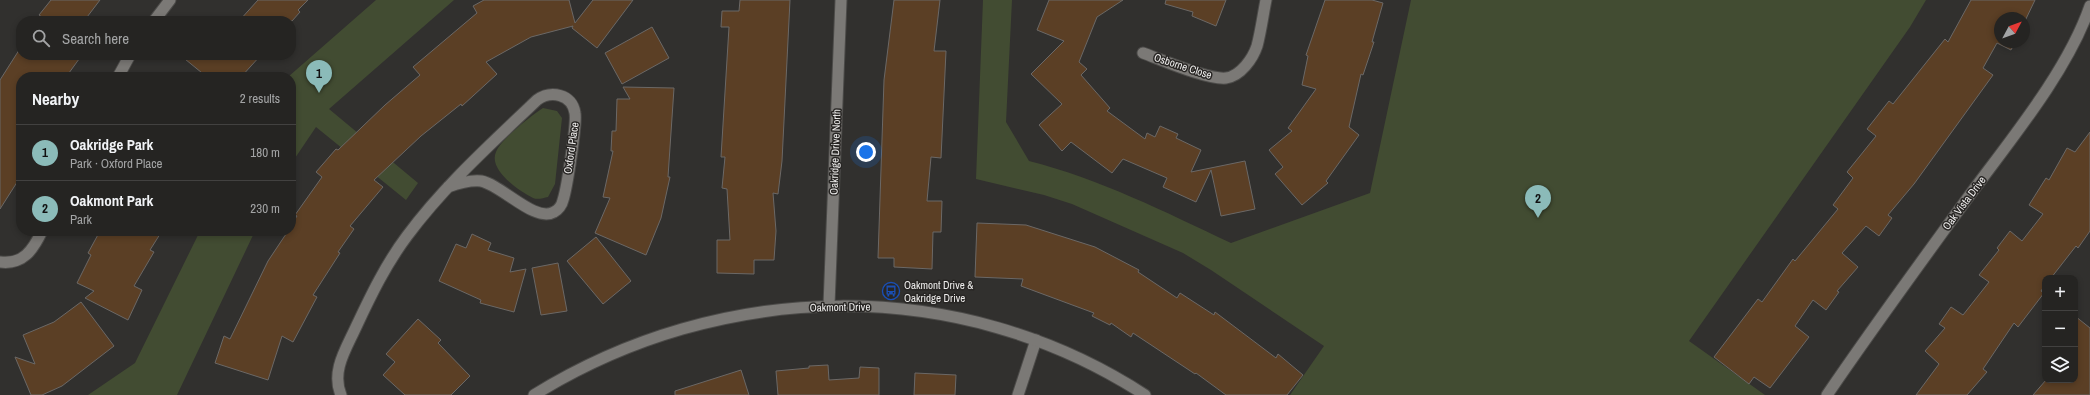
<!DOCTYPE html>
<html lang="en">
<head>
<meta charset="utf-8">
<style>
  :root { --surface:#252422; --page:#2d2c2a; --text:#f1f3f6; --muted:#a3a4a5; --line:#424140; --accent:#8bbbb9 }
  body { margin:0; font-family:"Archivo Narrow",sans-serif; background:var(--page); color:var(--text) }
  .controls { position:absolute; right:12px; bottom:12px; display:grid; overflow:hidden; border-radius:8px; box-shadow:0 2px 6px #0003 }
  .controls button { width:36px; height:36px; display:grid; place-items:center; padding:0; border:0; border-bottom:1px solid var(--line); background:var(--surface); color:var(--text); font:20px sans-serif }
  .compass { position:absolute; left:1994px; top:12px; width:36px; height:36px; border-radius:50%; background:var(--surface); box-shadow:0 2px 6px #0003; rotate:49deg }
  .you { position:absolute; left:866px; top:152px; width:14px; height:14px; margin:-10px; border:3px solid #fff; border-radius:50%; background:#1a73e8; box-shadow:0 0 0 6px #1a73e833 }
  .badge { display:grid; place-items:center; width:26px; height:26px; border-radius:50%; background:var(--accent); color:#111; font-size:13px; font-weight:700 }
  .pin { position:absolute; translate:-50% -33px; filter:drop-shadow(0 1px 2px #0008) }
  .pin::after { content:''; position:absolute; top:21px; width:14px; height:12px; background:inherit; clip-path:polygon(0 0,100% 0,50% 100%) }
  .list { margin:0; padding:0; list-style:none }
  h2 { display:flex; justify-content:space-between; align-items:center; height:52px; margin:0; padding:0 16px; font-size:17px }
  h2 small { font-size:13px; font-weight:400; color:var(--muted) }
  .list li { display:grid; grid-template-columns:26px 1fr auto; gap:12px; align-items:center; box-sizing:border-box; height:56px; padding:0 16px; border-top:1px solid var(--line) }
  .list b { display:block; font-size:15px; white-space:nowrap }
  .list p { margin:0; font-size:13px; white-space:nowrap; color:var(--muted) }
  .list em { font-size:13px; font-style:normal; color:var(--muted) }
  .icon { flex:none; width:22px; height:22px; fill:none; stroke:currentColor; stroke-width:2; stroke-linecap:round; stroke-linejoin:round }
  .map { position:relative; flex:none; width:2090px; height:395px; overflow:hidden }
  .search { position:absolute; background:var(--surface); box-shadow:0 2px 6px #0003; left:16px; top:16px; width:280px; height:44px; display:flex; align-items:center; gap:10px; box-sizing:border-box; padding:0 14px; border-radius:16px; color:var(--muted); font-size:15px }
  .panel { position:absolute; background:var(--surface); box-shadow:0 2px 6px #0003; left:16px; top:72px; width:280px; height:164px; border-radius:16px }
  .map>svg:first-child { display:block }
  .green { fill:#424c32 }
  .building { fill:#5b3f25; stroke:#6b6866 }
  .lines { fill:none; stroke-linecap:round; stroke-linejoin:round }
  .minor-casing { stroke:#4c4b49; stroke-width:13 }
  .tertiary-casing { stroke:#4c4b49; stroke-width:13 }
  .minor { stroke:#7b7976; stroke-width:11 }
  .tertiary { stroke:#7b7976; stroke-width:11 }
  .labels { text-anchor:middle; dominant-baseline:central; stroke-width:3; stroke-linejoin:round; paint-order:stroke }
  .street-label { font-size:11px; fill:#eeedec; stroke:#282624 }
  .poi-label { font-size:11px; fill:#eeedec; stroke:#282624; text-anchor:start }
</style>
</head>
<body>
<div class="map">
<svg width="2090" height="395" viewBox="0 0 2090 395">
  <rect width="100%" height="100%" fill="#31302e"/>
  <g class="green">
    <polygon points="376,0 454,0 329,109 418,183 406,200 316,127 291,164 291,77 288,77"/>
    <path d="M983,0h29l-6,122 23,39c71,18 136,51 202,82l139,-50 41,-193h515l-16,27 -221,314 76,54h-475l34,-49 -113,-76 -28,-17 -111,-49 -28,-9 -68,-16z"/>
    <path d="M543,108l14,3 5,7 -7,66 -7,13c-5,1 -10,3 -15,1 -14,-7 -45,-28 -37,-46 6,-14 35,-36 47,-44z"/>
    <polygon points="200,231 255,231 177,395 88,395 135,363"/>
  </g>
  <g class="building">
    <polygon points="51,0 100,0 84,21 48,21 39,15"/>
    <polygon points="258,0 308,0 298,10 300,12 292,21 239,21"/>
    <polygon points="484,0 569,0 575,23 593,0 633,0 597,48 572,28 573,26 531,37 486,62 497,74 462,106 461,104 421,136 374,180 383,187 350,226 354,229 338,252 340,253 313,295 317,297 293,342 282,336 268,380 215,363 224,336 230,339 268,261 288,231 291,231 291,225 297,216 295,215 322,177 316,172 336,149 338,150 385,105 420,75 413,67 477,13 473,6"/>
    <polygon points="740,0 790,0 782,161 778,194 773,193 776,231 774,260 754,260 754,274 717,273 717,240 730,240 727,189 722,188 725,157 721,157 729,27 721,27 722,11 739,11"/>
    <polygon points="894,0 940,0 934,51 946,51 941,158 931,157 927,201 942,201 941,232 933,232 932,269 894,267 894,258 878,258 884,80"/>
    <polygon points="1049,0 1123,0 1097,17 1079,62 1087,69 1081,75 1110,108 1107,111 1145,139 1147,133 1155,137 1160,126 1178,134 1176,138 1201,150 1191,172 1245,161 1255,209 1221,216 1211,170 1196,202 1163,187 1167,178 1123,159 1112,173 1071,142 1062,151 1039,125 1062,104 1031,74 1064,41 1037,30"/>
    <polygon points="1166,0 1226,0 1216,26 1192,16 1193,12 1165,4"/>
    <polygon points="1325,0 1372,0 1383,3 1372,42 1374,42 1363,75 1361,74 1349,127 1359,135 1326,181 1328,183 1302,205 1275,174 1283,167 1269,150 1292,131 1288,128 1316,89 1302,85 1308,56 1306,55"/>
    <polygon points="1971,0 2035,0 2024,23 2024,18 2000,18 2000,42 2015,42 2011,50 1997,43 1983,68 1993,75 1914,184 1888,215 1892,218 1879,236 1866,226 1842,253 1858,267 1837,291 1839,292 1826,310 1813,300 1795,326 1809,337 1770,388 1754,377 1749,384 1714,357 1758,299 1762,302 1793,259 1795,261 1838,209 1833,205 1853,178 1847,172 1876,136 1867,129 1889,101 1893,104 1945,39 1948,42"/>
    <polygon points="652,27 669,58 622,84 605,53"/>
    <polygon points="21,47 21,55 82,55 66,77 21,77 21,176 0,209 0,80"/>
    <polygon points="180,55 261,55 241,77 207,77"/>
    <polygon points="623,87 674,88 668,177 670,177 661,218 646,255 595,233 610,198 603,197 613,151 611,151 612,131 616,131 617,99 630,99"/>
    <polygon points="2090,132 2090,231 2078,248 2076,246 2051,278 2045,278 2045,285 2041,291 2044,293 2018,327 2014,323 1983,369 1987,372 1967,395 1916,395 1939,364 1925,351 1945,328 1939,324 1951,307 1963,315 1989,282 1979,275 1999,250 1997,248 2010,231 2022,241 2043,214 2029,205 2046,178 2049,180 2067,148 2075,152"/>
    <polygon points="977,223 1026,225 1095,247 1139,270 1138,272 1177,298 1180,293 1214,315 1215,312 1276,358 1278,354 1303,375 1287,395 1226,395 1196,373 1195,374 1133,333 1131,337 1111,323 1110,325 1092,316 1094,313 1021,286 1023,279 975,277"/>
    <polygon points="100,231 162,231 150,250 154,252 134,286 142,290 128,320 85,298 94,291 77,283 91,255 88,253"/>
    <polygon points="472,234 491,243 488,250 514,258 510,272 526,269 514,312 480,303 481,300 439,281 456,244 466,248"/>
    <polygon points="596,237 631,281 603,304 567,261"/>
    <polygon points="558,263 567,311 541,315 532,268"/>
    <polygon points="81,302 114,346 62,386 42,395 31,395 15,357 35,364 23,335 54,322"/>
    <polygon points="2075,316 2090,328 2090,395 2033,395 2046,380 2075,380"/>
    <polygon points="418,319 441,340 438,343 470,376 451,395 405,395 383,375 395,362 386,354"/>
    <polygon points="828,365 829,380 859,378 860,367 879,368 879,395 778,395 776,371 809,368 809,366"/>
    <polygon points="741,370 749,395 675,395 675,391"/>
    <polygon points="915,373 956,375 955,395 914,395"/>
  </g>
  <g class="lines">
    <g class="minor-casing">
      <g id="minor">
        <polyline points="154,21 170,0"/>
        <path d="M1143,53c19,7 65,27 83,25 15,-2 27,-20 31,-32 4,-15 6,-31 9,-46"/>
        <polyline points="118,77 130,55"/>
        <path d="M0,262c23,3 33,-12 42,-31"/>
        <path d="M341,395c-10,-24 5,-46 15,-68 15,-32 30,-63 51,-91 37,-50 85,-93 130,-136 14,-10 35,-6 38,13 2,10 -8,75 -12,87 -1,5 -5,10 -9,12 -19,11 -52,-27 -73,-31 -11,-1 -22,2 -33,6"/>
        <polyline points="1018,395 1036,340"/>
      </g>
    </g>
    <g class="tertiary-casing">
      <g id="tertiary">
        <polyline points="829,305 841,0"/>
        <path d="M534,395c187,-116 425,-121 611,0"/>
        <path d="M1827,395c47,-69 96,-136 145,-203 40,-54 96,-122 118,-186"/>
      </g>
    </g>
    <use href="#minor" class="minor"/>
    <use href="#tertiary" class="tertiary"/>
  </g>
  <defs>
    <g id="bus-ring" transform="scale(0.9)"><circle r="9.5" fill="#282624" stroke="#1a4fb4" stroke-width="1.5"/><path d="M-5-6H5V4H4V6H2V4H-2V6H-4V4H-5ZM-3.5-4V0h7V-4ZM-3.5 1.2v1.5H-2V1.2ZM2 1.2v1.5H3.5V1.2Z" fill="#1a4fb4"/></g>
  </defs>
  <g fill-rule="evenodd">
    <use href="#bus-ring" x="891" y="291"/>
  </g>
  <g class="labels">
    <g class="street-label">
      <text transform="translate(1183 66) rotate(18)">Osborne Close</text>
      <text transform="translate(571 148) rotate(-82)">Oxford Place</text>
      <text transform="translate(835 152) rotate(-88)">Oakridge Drive North</text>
      <text transform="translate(1964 203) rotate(-53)">Oak Vista Drive</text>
      <text transform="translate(840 307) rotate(-1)">Oakmont Drive</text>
    </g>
    <g class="poi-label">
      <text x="904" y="285">Oakmont Drive &amp;<tspan x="904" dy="13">Oakridge Drive</tspan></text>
    </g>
  </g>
</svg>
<div class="controls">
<button>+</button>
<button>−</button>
<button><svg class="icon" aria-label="layers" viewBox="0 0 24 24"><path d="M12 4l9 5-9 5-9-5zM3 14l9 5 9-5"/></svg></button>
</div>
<svg class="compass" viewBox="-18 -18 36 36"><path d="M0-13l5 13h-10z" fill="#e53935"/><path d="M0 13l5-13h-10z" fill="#a3a4a5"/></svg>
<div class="you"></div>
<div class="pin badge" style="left:319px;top:93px">1</div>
<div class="pin badge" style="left:1538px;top:218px">2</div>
<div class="search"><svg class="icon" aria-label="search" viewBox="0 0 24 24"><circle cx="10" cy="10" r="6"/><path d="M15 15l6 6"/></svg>Search here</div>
<section class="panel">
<h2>Nearby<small>2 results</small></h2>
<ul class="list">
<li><span class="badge">1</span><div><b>Oakridge Park</b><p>Park · Oxford Place</p></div><em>180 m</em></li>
<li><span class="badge">2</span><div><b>Oakmont Park</b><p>Park</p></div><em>230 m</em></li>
</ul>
</section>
</div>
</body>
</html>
